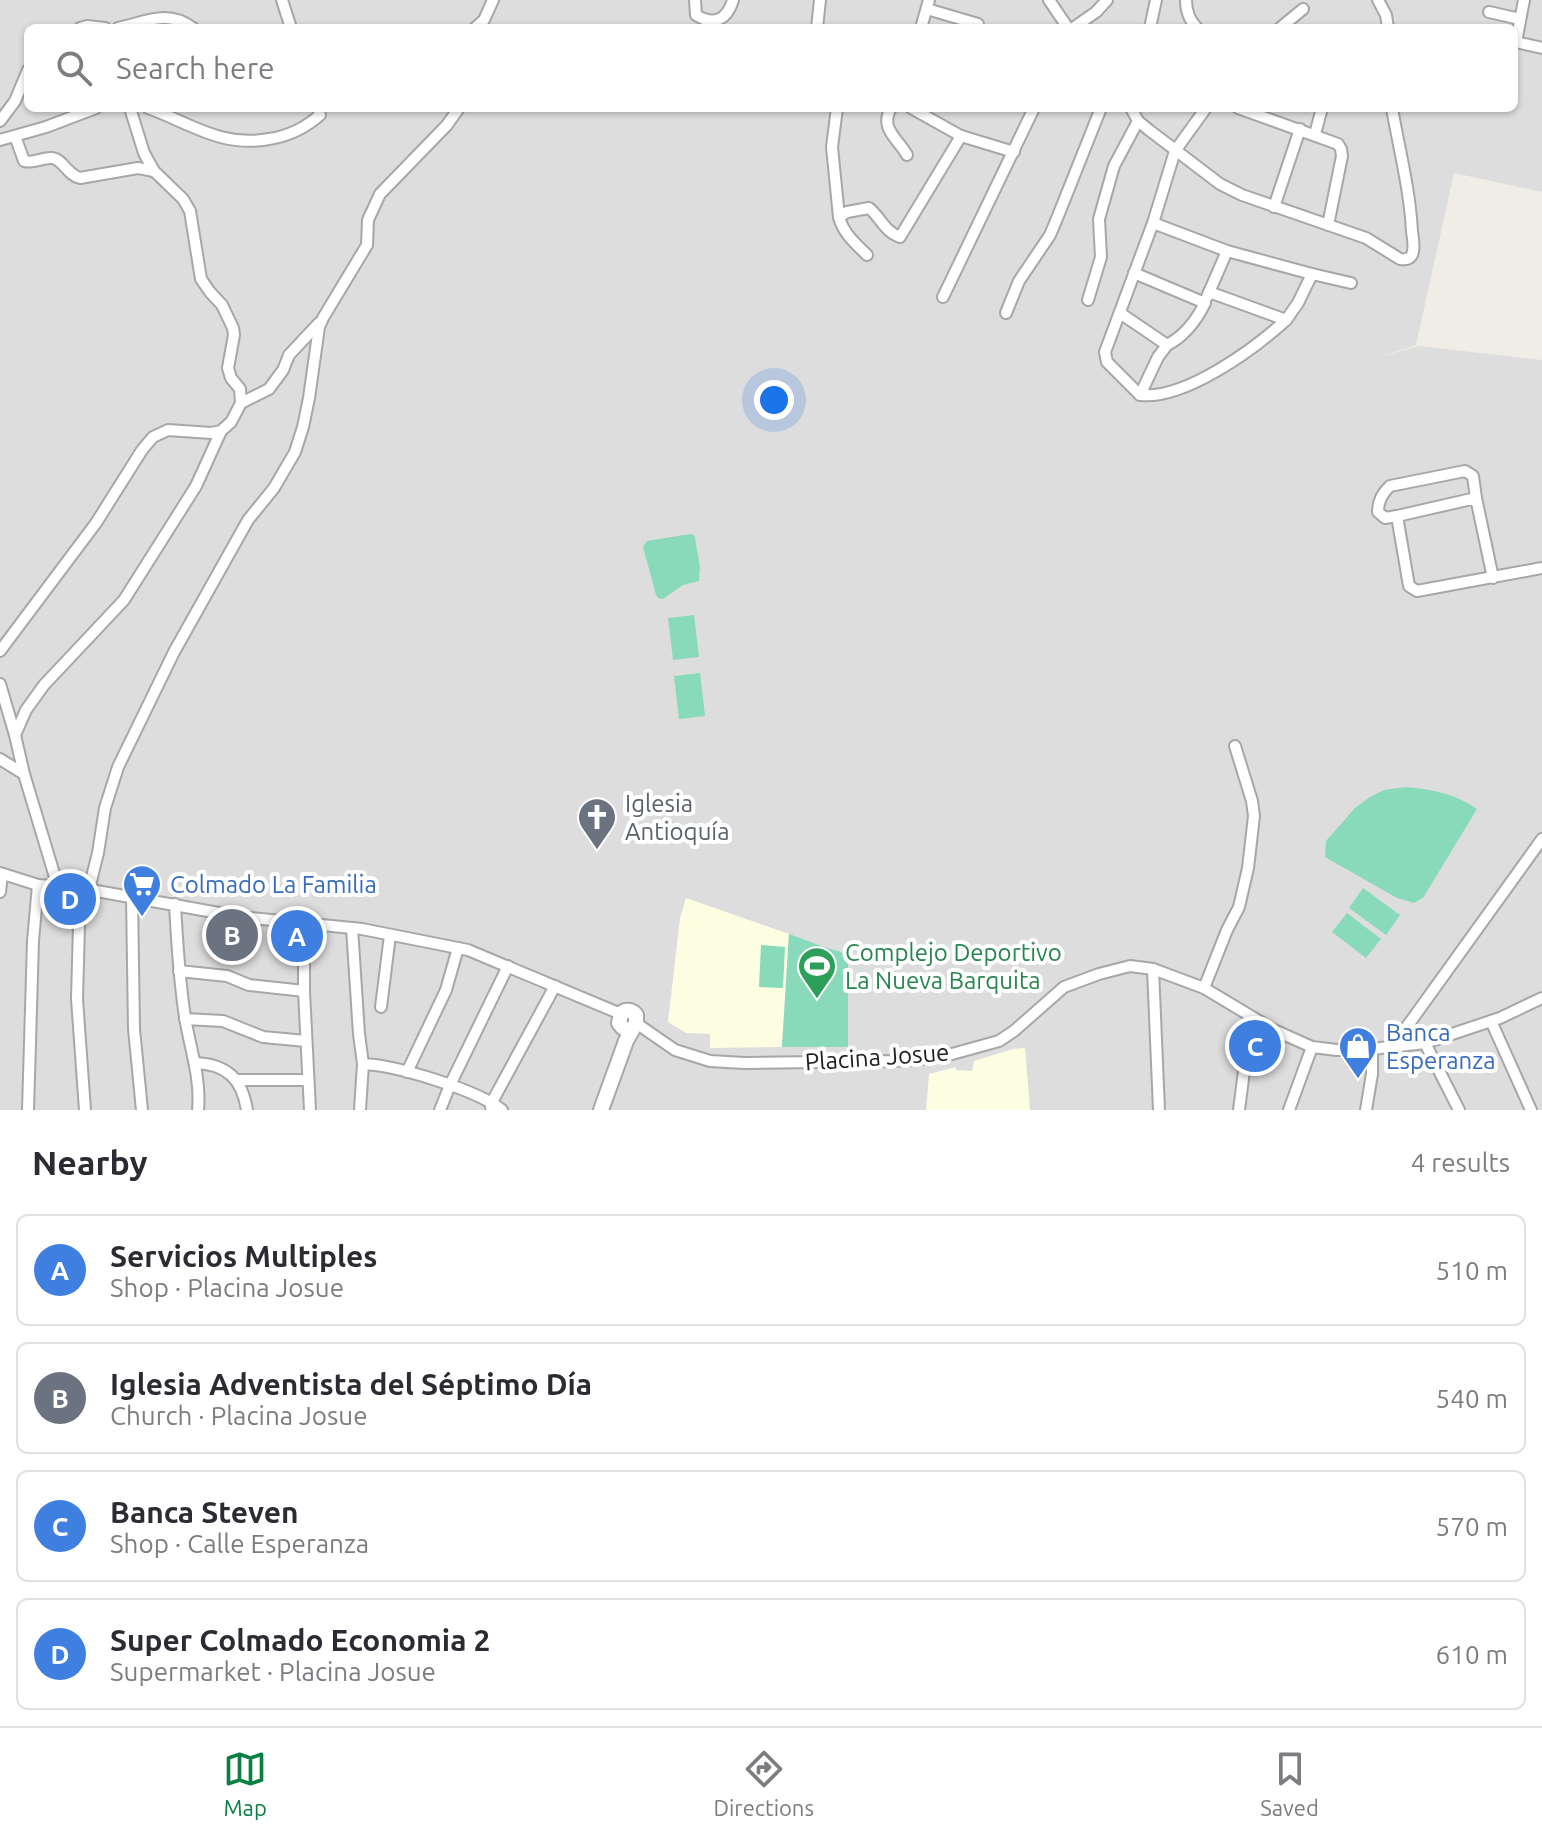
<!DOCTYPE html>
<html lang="en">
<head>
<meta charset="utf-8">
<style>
  :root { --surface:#fff; --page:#f7f7f7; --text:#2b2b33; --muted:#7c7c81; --line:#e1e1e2; --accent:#0b8043 }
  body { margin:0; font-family:Ubuntu,sans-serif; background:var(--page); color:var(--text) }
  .you { position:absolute; left:774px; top:400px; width:28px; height:28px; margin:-20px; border:6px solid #fff; border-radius:50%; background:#1a73e8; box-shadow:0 0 0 12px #1a73e833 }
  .badge { display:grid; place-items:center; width:52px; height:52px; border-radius:50%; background:var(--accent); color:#fff; font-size:26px; font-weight:700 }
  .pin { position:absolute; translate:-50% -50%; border:4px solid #fff; box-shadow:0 2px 8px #0006 }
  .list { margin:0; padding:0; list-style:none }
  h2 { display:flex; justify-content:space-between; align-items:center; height:104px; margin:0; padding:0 32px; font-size:34px }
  h2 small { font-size:26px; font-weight:400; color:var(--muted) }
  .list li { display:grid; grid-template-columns:52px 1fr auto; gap:24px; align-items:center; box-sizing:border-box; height:112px; margin:0 16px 16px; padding:0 16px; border:2px solid var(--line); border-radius:12px }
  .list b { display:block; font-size:30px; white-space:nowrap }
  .list p { margin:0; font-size:26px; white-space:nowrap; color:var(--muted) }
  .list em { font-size:26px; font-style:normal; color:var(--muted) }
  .icon { flex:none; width:44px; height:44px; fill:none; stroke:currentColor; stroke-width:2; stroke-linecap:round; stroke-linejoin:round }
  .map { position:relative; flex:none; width:1542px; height:1110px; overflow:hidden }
  .search { position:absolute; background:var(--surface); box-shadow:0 2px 6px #0004; left:24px; right:24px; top:24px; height:88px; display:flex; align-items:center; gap:20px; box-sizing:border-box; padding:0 28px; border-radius:12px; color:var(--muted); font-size:30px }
  .sheet { height:616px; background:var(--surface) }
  nav { display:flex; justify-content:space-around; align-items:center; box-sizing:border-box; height:112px; border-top:2px solid var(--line); background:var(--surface); font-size:22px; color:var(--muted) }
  nav a { display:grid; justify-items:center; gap:4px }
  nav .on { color:var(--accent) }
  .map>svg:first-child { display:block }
  .residential { fill:#dedddd; fill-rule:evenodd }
  .education { fill:#fdfde2 }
  .pitch { fill:#89dabb }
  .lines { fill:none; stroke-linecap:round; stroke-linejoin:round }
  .minor-casing { stroke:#a7a7a7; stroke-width:14 }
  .tertiary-casing { stroke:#a7a7a7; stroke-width:18 }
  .minor { stroke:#fff; stroke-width:10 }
  .tertiary { stroke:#fff; stroke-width:14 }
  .labels { text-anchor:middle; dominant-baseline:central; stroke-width:8; stroke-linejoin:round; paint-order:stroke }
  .worship-label { font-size:24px; fill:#5b616d; stroke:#fff; text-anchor:start }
  .shop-label { font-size:24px; fill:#366cbe; stroke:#fff; text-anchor:start }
  .leisure-label { font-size:24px; fill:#27864d; stroke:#fff; text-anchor:start }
  .street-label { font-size:24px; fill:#202020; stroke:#fff }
</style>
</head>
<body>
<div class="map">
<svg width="1542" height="1110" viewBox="0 0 1542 1110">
  <rect width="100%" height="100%" fill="#f0ede6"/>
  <path class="residential" d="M0,0h1542v192l-88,-19 -38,172 -41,14 43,-13 124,14v750h-1542zM28,28h1486v80h-1486z"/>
  <g class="education">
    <polygon points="686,898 789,934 782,1047 710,1048 710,1034 686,1033 668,1022 680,918"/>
    <polygon points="1025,1048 1030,1110 926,1110 929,1074 956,1067 956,1070 972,1071 974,1061 1013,1049"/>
  </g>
  <g class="pitch">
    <polygon points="690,534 694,535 695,538 700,567 699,581 683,585 663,599 658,598 656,595 643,547 647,541"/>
    <polygon points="694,615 699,657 673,660 668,618"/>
    <polygon points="700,673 705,716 679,719 674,676"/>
    <path d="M1406,787c27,2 49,7 71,22l-54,89 -9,5 -17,-5 -72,-41 1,-16 29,-33 15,-11 14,-7z"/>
    <polygon points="1363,888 1400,915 1386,935 1349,908"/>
    <polygon points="1347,913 1381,939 1366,958 1332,932"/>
    <polygon points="789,934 824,947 848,954 848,1047 782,1047"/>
    <polygon points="761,945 785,947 783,988 759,987"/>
  </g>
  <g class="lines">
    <g class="minor-casing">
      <g id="minor">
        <polyline points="282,0 291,28"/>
        <path d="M695,0l1,15c18,11 31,5 37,-15"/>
        <polyline points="1049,0 1068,28"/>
        <path d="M1186,0c0,11 3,20 11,28"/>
        <polyline points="1378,0 1386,15 1388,28"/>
        <polyline points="1524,0 1516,42 1542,48"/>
        <polyline points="927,9 978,24"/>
        <polyline points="1489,12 1520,19"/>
        <polyline points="80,28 87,26 105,28"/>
        <path d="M118,28c28,-6 49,-19 75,0"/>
        <polyline points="475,28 484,20 493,0"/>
        <polyline points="817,28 820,0"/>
        <polyline points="921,28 929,0"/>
        <polyline points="1073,28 1096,12 1107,0"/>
        <polyline points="1150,28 1156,0"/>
        <polyline points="1280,28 1303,9"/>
        <path d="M148,108c42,15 74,40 121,31 21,-3 36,-11 51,-24l-2,-7"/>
        <polyline points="837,108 832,147 839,217"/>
        <path d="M891,108c-12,20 7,31 16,47"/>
        <polyline points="911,108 961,136 1014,152"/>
        <path d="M1131,108l7,13 11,9 71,54 22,11 124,43 34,21c6,1 12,0 13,-8 1,-6 0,-14 -1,-19 -2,-42 -13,-83 -20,-124"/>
        <path d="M1206,108l-31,43 -22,72 -48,129 2,10 33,33c45,5 114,-46 146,-75"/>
        <polyline points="1238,108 1338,144 1341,149 1342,156 1328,225"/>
        <polyline points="0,121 15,101 28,70"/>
        <polyline points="1315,134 1322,108"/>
        <path d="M15,136l9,25c11,3 18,-4 28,-3 11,1 15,17 28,20l58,-10 16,3"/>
        <polyline points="0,140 46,127 96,108"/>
        <polyline points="1274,207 1300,129"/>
        <polyline points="1153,223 1227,251 1207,297"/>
        <path d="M867,255c-12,-12 -24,-22 -28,-38l8,-5 22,-4c12,10 16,24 31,29l61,-101"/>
        <polyline points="1312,274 1351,283"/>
        <polyline points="1209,292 1286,320 1298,303 1312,274 1227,251"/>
        <polyline points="943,297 1034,108"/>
        <polyline points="1088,300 1101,257 1099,219 1114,166 1138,121"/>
        <polyline points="1006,313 1019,281 1050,235 1058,216 1101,108"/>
        <path d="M1120,313l47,32c18,-9 29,-24 38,-42l-71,-30"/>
        <polyline points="1140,395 1158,357 1167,345"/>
        <polyline points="241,403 269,389 283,370 289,355 319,323"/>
        <path d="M1397,516l-12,2 -7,-6c0,-11 4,-18 12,-26l75,-15 8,5 3,22"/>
        <polyline points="1493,578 1476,498 1397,516 1409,586 1417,591 1542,568"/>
        <polyline points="0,651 96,523 142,450 153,437 168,430 211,433 221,431 231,422 241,403 240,389 231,378 228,368 234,335 233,328 222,305 210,292 201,279 190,211 183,199 154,171 144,153 130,108"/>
        <polyline points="0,684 15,735 24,774 58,887"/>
        <polyline points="15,735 26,710 44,685 124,600 196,486 221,431"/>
        <polyline points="0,759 24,774"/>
        <polyline points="0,873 38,885 80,888 241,917 362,929 468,950 621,1014"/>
        <polyline points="80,888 77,999 85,1110"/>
        <polyline points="89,889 98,853 105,808 118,767 174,652 248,520 274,488 295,452 303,427 309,398 319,327 323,318 367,245 368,220 380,194 447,125 459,108"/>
        <polyline points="0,892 2,874"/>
        <polyline points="132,897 134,1029 142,1110"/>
        <path d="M175,904c2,38 4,75 10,113 5,32 16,60 13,93"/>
        <polyline points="304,923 304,991 310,1110"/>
        <path d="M352,928l7,106 4,30c33,1 114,26 139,46"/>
        <polyline points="1153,969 1159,1110"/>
        <polyline points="179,971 227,976 249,985 304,991"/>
        <polyline points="1204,988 1227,930 1239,907 1248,868 1254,816 1252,801 1235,746"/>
        <polyline points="381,1007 390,935"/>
        <polyline points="185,1019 223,1021 263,1037 306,1041"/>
        <polyline points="1491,1021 1531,1110"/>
        <polyline points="636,1023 675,1050 710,1061 744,1063 894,1061 920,1059 952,1054 999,1041 1014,1031 1064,987 1099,974 1130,966 1153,969 1204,988 1274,1030 1312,1047 1337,1050 1372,1049 1425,1043 1500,1018 1542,998"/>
        <polyline points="1425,1043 1459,1110"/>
        <polyline points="1393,1046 1542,839"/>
        <path d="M195,1063c32,1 47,16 52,47"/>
        <polyline points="407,1072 446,990 458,948"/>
        <polyline points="237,1080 308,1080"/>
        <polyline points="491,1107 492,1102 555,986"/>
        <polyline points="28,1110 33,941 38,885"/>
        <polyline points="360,1110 363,1064"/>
        <polyline points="440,1110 450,1085 508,966"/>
        <polyline points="1239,1110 1251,1017"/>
        <polyline points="1289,1110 1312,1047"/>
        <polyline points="1366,1110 1372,1074 1372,1049"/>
      </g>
    </g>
    <g class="tertiary-casing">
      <path id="tertiary" d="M601,1110l25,-69 10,-18v-8c-4,-5 -11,-6 -15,-1l-2,9 4,5"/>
    </g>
    <use href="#minor" class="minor"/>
    <use href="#tertiary" class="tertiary"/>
  </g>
  <defs>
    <g id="church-pin" transform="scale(2)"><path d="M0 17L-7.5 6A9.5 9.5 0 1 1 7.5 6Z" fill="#6b7280" stroke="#fff"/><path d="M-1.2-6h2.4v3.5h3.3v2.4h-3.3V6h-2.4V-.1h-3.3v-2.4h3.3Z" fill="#fff"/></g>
    <g id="supermarket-pin" transform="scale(2)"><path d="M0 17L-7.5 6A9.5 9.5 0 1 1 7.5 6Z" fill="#3f7fe0" stroke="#fff"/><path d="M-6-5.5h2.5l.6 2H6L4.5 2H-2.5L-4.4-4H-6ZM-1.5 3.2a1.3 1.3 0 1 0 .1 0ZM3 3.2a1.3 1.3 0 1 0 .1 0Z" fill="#fff"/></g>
    <g id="stadium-pin" transform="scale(2)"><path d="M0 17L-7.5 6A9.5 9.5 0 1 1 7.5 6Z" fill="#2e9e5b" stroke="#fff"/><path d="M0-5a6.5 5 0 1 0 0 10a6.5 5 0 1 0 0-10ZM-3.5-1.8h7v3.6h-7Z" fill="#fff"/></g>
    <g id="shop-pin" transform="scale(2)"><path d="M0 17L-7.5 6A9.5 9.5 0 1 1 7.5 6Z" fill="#3f7fe0" stroke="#fff"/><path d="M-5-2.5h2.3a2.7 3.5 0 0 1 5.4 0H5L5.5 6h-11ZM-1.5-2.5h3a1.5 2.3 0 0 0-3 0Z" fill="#fff"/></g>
  </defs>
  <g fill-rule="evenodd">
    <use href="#church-pin" x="597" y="817"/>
    <use href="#supermarket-pin" x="142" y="884"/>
    <use href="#stadium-pin" x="817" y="966"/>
    <use href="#shop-pin" x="1358" y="1046"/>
  </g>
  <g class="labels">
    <g class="worship-label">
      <text x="625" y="803">Iglesia<tspan x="625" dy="28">Antioquía</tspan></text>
    </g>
    <g class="shop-label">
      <text x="170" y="884">Colmado La Familia</text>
      <text x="1386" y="1032">Banca<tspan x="1386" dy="28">Esperanza</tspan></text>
    </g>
    <g class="leisure-label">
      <text x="845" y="952">Complejo Deportivo<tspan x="845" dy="28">La Nueva Barquita</tspan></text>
    </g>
    <g class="street-label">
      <text transform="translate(877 1057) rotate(-4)">Placina Josue</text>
    </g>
  </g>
</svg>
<div class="you"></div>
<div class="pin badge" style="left:297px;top:936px;background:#3f7fe0">A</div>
<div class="pin badge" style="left:232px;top:935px;background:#6b7280">B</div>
<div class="pin badge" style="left:1255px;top:1046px;background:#3f7fe0">C</div>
<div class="pin badge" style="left:70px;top:899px;background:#3f7fe0">D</div>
<div class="search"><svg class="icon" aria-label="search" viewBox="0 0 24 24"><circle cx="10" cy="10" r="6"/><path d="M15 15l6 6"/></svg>Search here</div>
</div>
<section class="sheet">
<h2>Nearby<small>4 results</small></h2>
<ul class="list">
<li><span class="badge" style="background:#3f7fe0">A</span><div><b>Servicios Multiples</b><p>Shop · Placina Josue</p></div><em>510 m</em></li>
<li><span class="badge" style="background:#6b7280">B</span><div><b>Iglesia Adventista del Séptimo Día</b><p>Church · Placina Josue</p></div><em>540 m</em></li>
<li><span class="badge" style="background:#3f7fe0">C</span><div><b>Banca Steven</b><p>Shop · Calle Esperanza</p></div><em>570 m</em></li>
<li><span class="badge" style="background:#3f7fe0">D</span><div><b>Super Colmado Economia 2</b><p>Supermarket · Placina Josue</p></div><em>610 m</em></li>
</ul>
</section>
<nav>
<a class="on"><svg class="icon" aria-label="map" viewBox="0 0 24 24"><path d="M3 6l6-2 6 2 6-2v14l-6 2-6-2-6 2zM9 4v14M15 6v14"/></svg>Map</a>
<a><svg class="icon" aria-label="directions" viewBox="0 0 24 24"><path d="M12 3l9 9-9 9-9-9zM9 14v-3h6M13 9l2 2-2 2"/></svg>Directions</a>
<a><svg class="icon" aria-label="saved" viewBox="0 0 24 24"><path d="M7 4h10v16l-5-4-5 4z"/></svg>Saved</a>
</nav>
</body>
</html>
